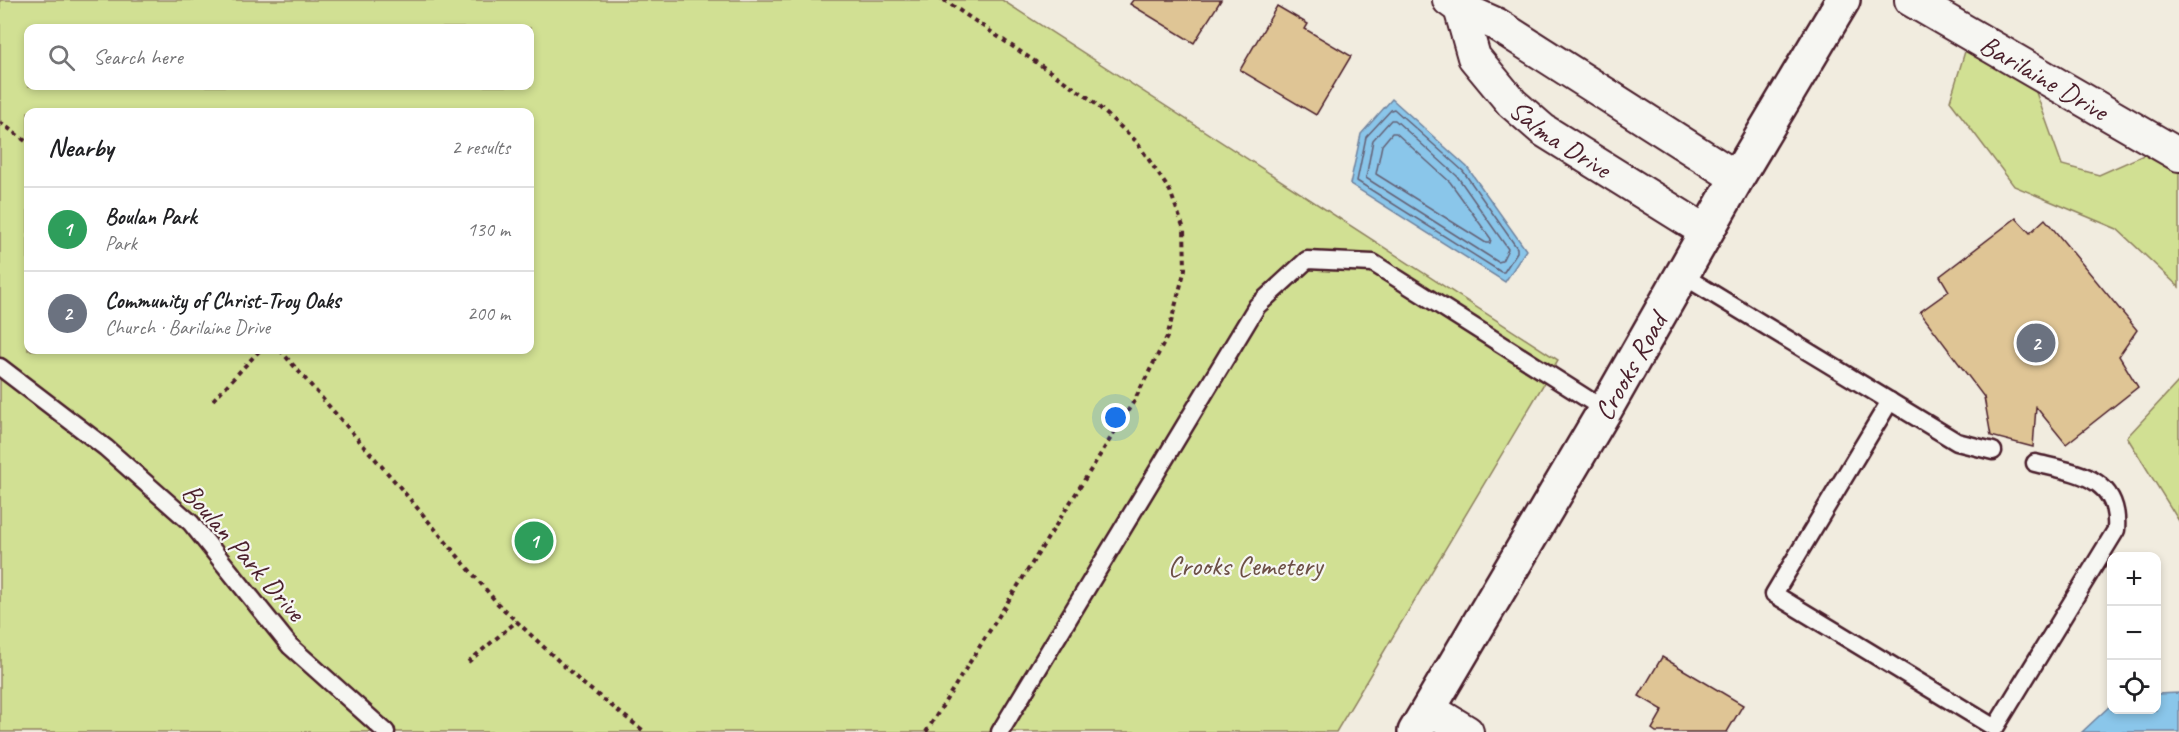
<!DOCTYPE html>
<html lang="en">
<head>
<meta charset="utf-8">
<style>
  :root { --surface:#fff; --page:#f6f6f6; --text:#202124; --muted:#757577; --line:#e0e0e0; --accent:#b45309 }
  body { margin:0; font-family:Caveat,sans-serif; background:var(--page); color:var(--text) }
  .controls { position:absolute; right:18px; bottom:18px; display:grid; overflow:hidden; border-radius:12px; box-shadow:0 3px 9px #0003 }
  .controls button { width:54px; height:54px; display:grid; place-items:center; padding:0; border:0; border-bottom:2px solid var(--line); background:var(--surface); color:var(--text); font:30px sans-serif }
  .you { position:absolute; left:1116px; top:418px; width:21px; height:21px; margin:-15px; border:4px solid #fff; border-radius:50%; background:#1a73e8; box-shadow:0 0 0 9px #1a73e833 }
  .badge { display:grid; place-items:center; width:39px; height:39px; border-radius:50%; background:var(--accent); color:#fff; font-size:20px; font-weight:700 }
  .pin { position:absolute; translate:-50% -50%; border:3px solid #fff; box-shadow:0 2px 6px #0006 }
  .list { margin:0; padding:0; list-style:none }
  h2 { display:flex; justify-content:space-between; align-items:center; height:78px; margin:0; padding:0 24px; font-size:26px }
  h2 small { font-size:20px; font-weight:400; color:var(--muted) }
  .list li { display:grid; grid-template-columns:39px 1fr auto; gap:18px; align-items:center; box-sizing:border-box; height:84px; padding:0 24px; border-top:2px solid var(--line) }
  .list b { display:block; font-size:22px; white-space:nowrap }
  .list p { margin:0; font-size:20px; white-space:nowrap; color:var(--muted) }
  .list em { font-size:20px; font-style:normal; color:var(--muted) }
  .icon { flex:none; width:33px; height:33px; fill:none; stroke:currentColor; stroke-width:2; stroke-linecap:round; stroke-linejoin:round }
  .map { position:relative; flex:none; width:2179px; height:732px; overflow:hidden }
  .search { position:absolute; background:var(--surface); box-shadow:0 3px 9px #0003; left:24px; top:24px; width:510px; height:66px; display:flex; align-items:center; gap:15px; box-sizing:border-box; padding:0 21px; border-radius:12px; color:var(--muted); font-size:22px }
  .panel { position:absolute; background:var(--surface); box-shadow:0 3px 9px #0003; left:24px; top:108px; width:510px; height:246px; border-radius:12px }
  .map>svg:first-child { display:block }
  .green { fill:#d1e093; stroke:#8e805f; stroke-width:1.5; fill-rule:evenodd }
  .water { fill:#8ac6ea; stroke:#70839e; stroke-width:1.5 }
  .lines { fill:none; stroke-linecap:round; stroke-linejoin:round }
  .shore { stroke:#646277; stroke-width:1.5 }
  .building { fill:#dfc595; stroke:#4a1f2b; stroke-width:1.5 }
  .service-casing { stroke:#4a1f2b; stroke-width:21 }
  .minor-casing { stroke:#4a1f2b; stroke-width:36 }
  .secondary-casing { stroke:#4a1f2b; stroke-width:38 }
  .path { stroke:#4a1f2b; stroke-width:4; stroke-dasharray:4.5 4.5; stroke-linecap:butt }
  .service { stroke:#f6f6f2; stroke-width:16 }
  .minor { stroke:#f6f6f2; stroke-width:32 }
  .secondary { stroke:#f6f6f2; stroke-width:33 }
  .labels { text-anchor:middle; dominant-baseline:central; stroke-width:4.5; stroke-linejoin:round; paint-order:stroke }
  .street-label { font-size:28px; fill:#4a1f2b; stroke:#f6f6f2 }
  .park-label { font-size:28px; fill:#6c4f45; stroke:#f6f6f2 }
</style>
</head>
<body>
<div class="map">
<svg width="2179" height="732" viewBox="0 0 2179 732">
  <rect width="100%" height="100%" fill="#f1ecdf"/>
  <filter id="ink" filterUnits="userSpaceOnUse"><feTurbulence type="fractalNoise" baseFrequency=".0167" numOctaves="2"/><feDisplacementMap in="SourceGraphic" scale="12" xChannelSelector="R" yChannelSelector="G"/><feConvolveMatrix kernelMatrix="1 2 1 2 8 2 1 2 1" color-interpolation-filters="sRGB"/></filter>
  <g filter="url(#ink)">
    <g class="green">
      <path d="M0,0h1002l556,360 -222,372h-1336zM28,28h502v58h-502zM28,112h502v238h-502z"/>
      <polygon points="1966,48 2033,84 2062,165 2099,175 2148,153 2179,171 2179,287 2117,229 2014,186 1950,101"/>
      <polygon points="2179,381 2179,521 2127,437"/>
    </g>
    <g class="water">
      <polygon points="1392,99 1467,167 1526,250 1505,282 1350,184 1361,134"/>
      <polygon points="2179,693 2179,732 2082,732 2111,705 2112,710 2156,710 2157,694"/>
    </g>
    <g class="lines">
      <g class="shore">
        <polygon points="1394,109 1463,171 1517,248 1517,252 1504,272 1501,272 1357,181 1366,137 1391,110"/>
        <polygon points="1391,120 1395,120 1457,176 1508,249 1502,261 1498,262 1366,178 1373,140"/>
        <polygon points="1392,133 1396,133 1450,182 1491,239 1490,243 1486,243 1376,174 1382,145"/>
      </g>
    </g>
    <g class="building">
      <polygon points="1133,0 1221,0 1194,43 1130,4"/>
      <polygon points="1277,6 1308,24 1305,29 1351,56 1316,115 1240,70"/>
      <polygon points="2016,218 2030,233 2045,219 2137,330 2119,356 2138,387 2066,444 2036,407 2033,447 1991,436 1984,397 1920,312 1949,291 1940,276"/>
      <polygon points="1662,657 1743,705 1727,732 1656,732 1652,729 1663,710 1639,696"/>
    </g>
    <g class="lines">
      <g class="service-casing">
        <g id="service">
          <polyline points="1682,275 1957,442 1993,451"/>
          <polyline points="0,367 106,448 191,523 290,646 386,732"/>
          <path d="M1890,401l-116,193 221,134 121,-198c4,-53 -39,-57 -81,-67"/>
          <polyline points="1000,732 1257,306 1307,260 1373,263 1605,410"/>
        </g>
      </g>
      <g class="minor-casing">
        <g id="minor">
          <polyline points="1449,0 1460,8 1496,24 1737,178"/>
          <path id="s1" d="M1911,0l268,155"/>
          <path id="s2" d="M1460,8l14,49 38,46 31,27 162,101"/>
          <polyline points="1429,709 1467,732"/>
        </g>
      </g>
      <g class="secondary-casing">
        <g id="secondary">
          <path id="s3" d="M1415,732l190,-322 132,-232 106,-178"/>
        </g>
      </g>
      <g class="path">
        <polyline points="0,122 28,143"/>
        <polyline points="280,350 398,485 498,604 581,682 645,732"/>
        <polyline points="213,400 260,350"/>
        <polyline points="468,662 517,621"/>
        <polyline points="926,732 1134,401 1167,337 1185,269 1184,229 1170,191 1136,141 1089,98 944,0"/>
      </g>
      <use href="#service" class="service"/>
      <use href="#minor" class="minor"/>
      <use href="#secondary" class="secondary"/>
    </g>
  </g>
  <g class="labels">
    <g class="street-label">
      <text stroke="none"><textPath href="#s1" startOffset="154">Barilaine Drive</textPath></text>
      <text stroke="none"><textPath href="#s2" startOffset="171">Salma Drive</textPath></text>
      <text stroke="none"><textPath href="#s3" startOffset="424">Crooks Road</textPath></text>
      <text transform="translate(244 552) rotate(49)">Boulan Park Drive</text>
    </g>
    <g class="park-label">
      <text x="1245" y="565">Crooks Cemetery</text>
    </g>
  </g>
</svg>
<div class="controls">
<button>+</button>
<button>−</button>
<button><svg class="icon" aria-label="locate" viewBox="0 0 24 24"><circle cx="12" cy="12" r="6"/><path d="M12 2v4M12 18v4M2 12h4M18 12h4"/></svg></button>
</div>
<div class="you"></div>
<div class="pin badge" style="left:534px;top:541px;background:#2e9e5b">1</div>
<div class="pin badge" style="left:2036px;top:343px;background:#6b7280">2</div>
<div class="search"><svg class="icon" aria-label="search" viewBox="0 0 24 24"><circle cx="10" cy="10" r="6"/><path d="M15 15l6 6"/></svg>Search here</div>
<section class="panel">
<h2>Nearby<small>2 results</small></h2>
<ul class="list">
<li><span class="badge" style="background:#2e9e5b">1</span><div><b>Boulan Park</b><p>Park</p></div><em>130 m</em></li>
<li><span class="badge" style="background:#6b7280">2</span><div><b>Community of Christ-Troy Oaks</b><p>Church · Barilaine Drive</p></div><em>200 m</em></li>
</ul>
</section>
</div>
</body>
</html>
